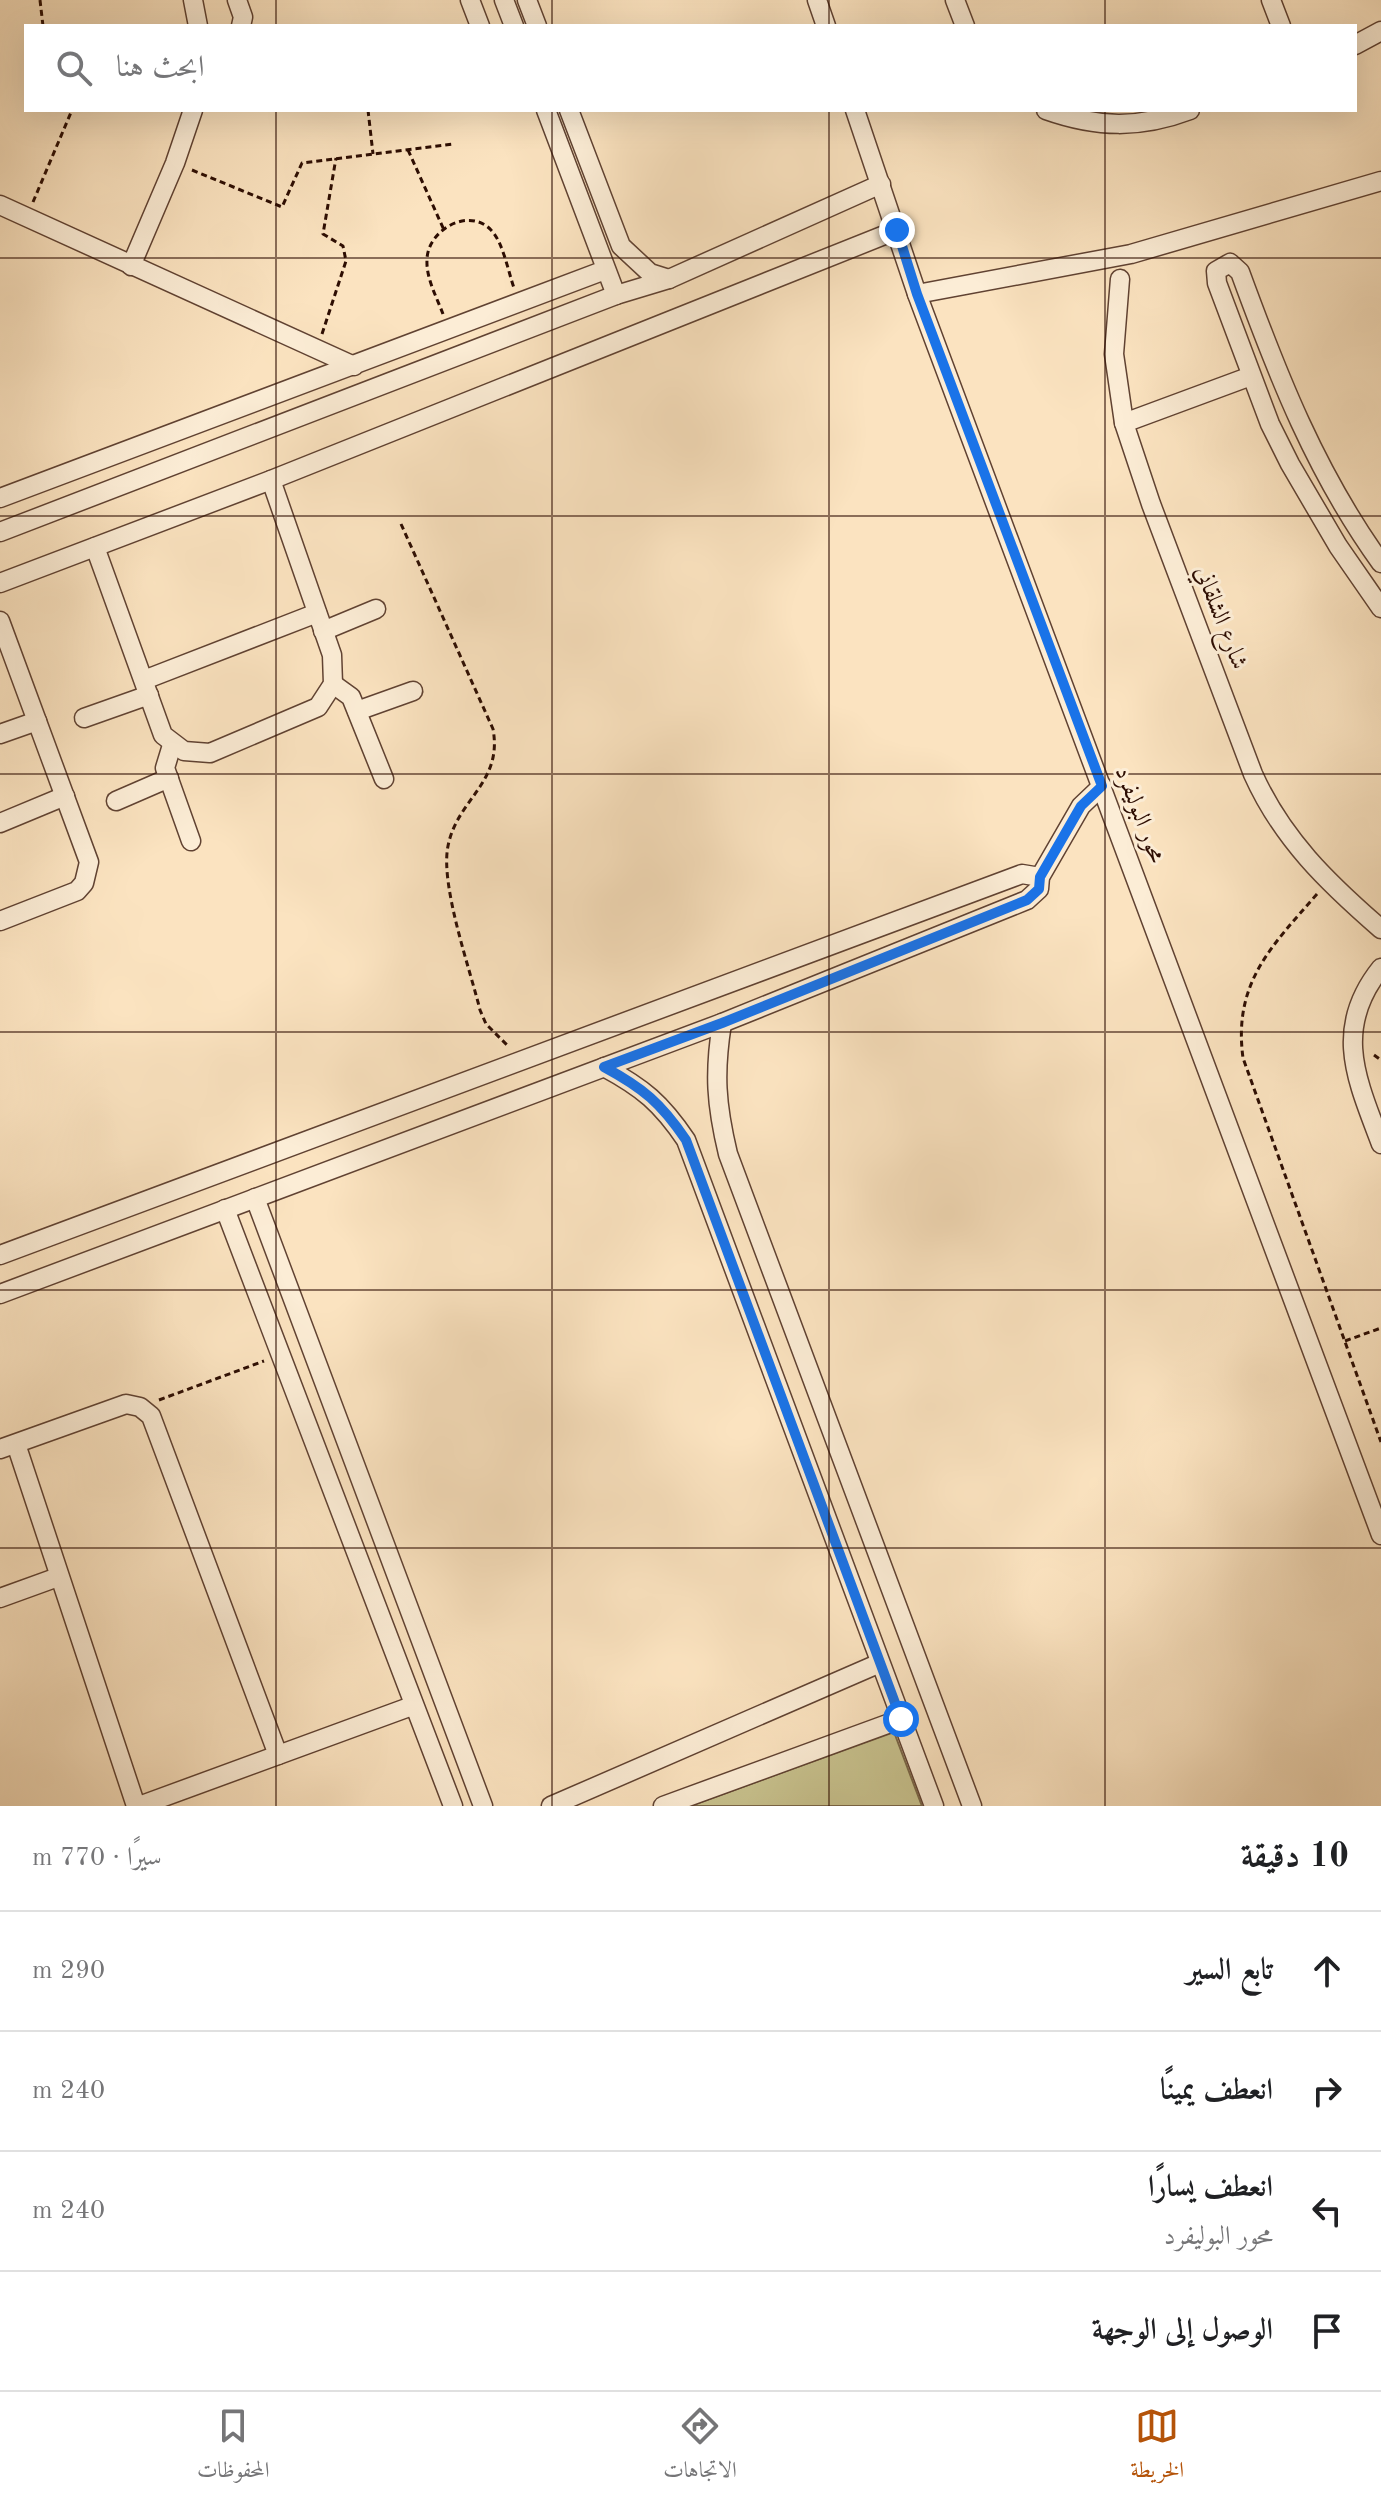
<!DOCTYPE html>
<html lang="ar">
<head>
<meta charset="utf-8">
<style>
  :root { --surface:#fff; --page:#f6f6f6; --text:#202124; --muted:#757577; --line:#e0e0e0; --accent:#b45309 }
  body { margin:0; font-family:"Old Standard TT",Amiri,serif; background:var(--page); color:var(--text); direction:rtl }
  .stop { position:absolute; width:24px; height:24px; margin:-18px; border:6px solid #1a73e8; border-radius:50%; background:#fff }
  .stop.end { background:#1a73e8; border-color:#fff; box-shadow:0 2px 8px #0008 }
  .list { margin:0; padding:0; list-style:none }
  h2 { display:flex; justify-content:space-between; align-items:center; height:104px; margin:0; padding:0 32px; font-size:34px }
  h2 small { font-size:26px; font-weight:400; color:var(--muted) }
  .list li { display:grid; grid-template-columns:52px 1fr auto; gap:24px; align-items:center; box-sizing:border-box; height:120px; padding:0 32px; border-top:2px solid var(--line) }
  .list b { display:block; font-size:30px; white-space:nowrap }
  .list p { margin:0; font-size:26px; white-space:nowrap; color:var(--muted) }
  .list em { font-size:26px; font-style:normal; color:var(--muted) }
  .icon { flex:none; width:44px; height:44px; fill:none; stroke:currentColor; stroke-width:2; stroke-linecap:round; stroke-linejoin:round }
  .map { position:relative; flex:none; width:1381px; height:1806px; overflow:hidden; direction:ltr }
  .search { position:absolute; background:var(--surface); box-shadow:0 8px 32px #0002; left:24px; right:24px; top:24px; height:88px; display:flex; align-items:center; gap:20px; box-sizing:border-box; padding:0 28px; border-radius:0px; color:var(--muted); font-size:30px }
  .sheet { height:584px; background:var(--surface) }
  nav { display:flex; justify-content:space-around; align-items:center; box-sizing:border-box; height:112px; border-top:2px solid var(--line); background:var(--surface); font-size:22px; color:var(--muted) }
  nav a { display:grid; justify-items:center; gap:4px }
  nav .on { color:var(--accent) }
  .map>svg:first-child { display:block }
  .green { fill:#c7c18d; stroke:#7a6748; stroke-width:2 }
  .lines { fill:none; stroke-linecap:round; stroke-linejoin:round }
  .minor-casing { stroke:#604232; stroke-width:21 }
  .path { stroke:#2d0d02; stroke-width:3; stroke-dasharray:6 4; stroke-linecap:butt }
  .minor { stroke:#fcedd6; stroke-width:18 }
  .route { stroke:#1a73e8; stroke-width:10 }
  .grid { fill:none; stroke:#2d0d02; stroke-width:2; stroke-opacity:0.55 }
  .labels { text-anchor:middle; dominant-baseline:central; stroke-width:6; stroke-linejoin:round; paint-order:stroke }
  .street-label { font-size:24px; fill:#2d0d02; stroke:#fcedd6 }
</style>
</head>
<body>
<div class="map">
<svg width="1381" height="1806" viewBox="0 0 1381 1806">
  <rect width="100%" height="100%" fill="#fbe3c0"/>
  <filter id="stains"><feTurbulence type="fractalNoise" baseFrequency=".0025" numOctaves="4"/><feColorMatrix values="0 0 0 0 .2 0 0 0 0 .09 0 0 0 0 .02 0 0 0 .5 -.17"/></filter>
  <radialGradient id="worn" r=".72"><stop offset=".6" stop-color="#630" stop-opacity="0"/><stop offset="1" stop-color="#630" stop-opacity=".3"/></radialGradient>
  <polygon class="green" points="894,1732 922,1806 690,1806"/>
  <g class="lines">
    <g class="minor-casing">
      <g id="minor">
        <polyline points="193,0 198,26"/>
        <polyline points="237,0 243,17 241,26"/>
        <polyline points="470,0 480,26"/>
        <polyline points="504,0 514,26"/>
        <polyline points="527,0 537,26"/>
        <polyline points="817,0 826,26"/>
        <polyline points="955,0 965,26"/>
        <polyline points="1271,0 1281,26"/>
        <polyline points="1355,45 1381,31"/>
        <polyline points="546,110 616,295"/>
        <polyline points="569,110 621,246 650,273 669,279"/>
        <polyline points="855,110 917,294 1381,1535"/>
        <path d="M1046,110c51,18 94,19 144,0"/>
        <polyline points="0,205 354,366"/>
        <polyline points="131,266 175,163 193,110"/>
        <path d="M1120,279l-6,75 10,69 27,81 102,270c29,65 75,109 128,155"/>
        <polyline points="917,294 1131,254 1381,181"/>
        <polyline points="1124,423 1251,376"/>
        <polyline points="0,498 605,270"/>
        <polyline points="0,532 616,295 669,279 881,184"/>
        <polyline points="95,547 163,735 184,751 210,753 318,707 333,684 332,655 271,480"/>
        <path d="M1381,563c-65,-90 -103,-187 -141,-291l-10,-9 -14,8 1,12 53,141 20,40 48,82 43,62"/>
        <polyline points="0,583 271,480 897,230"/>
        <polyline points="0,621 89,862 84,883 77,891 0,921"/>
        <polyline points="323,631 376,609"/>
        <polyline points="144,680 317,613"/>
        <polyline points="333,684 351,697 384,779"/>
        <polyline points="357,711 413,691"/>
        <polyline points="84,718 149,695"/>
        <polyline points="0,734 37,721"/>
        <polyline points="172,745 165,768 191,841"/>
        <polyline points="116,801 169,778"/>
        <polyline points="0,823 65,796"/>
        <path d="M1381,968c-49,61 -24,112 0,176"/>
        <path d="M722,1023c-8,50 -6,81 6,131l244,652"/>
        <path d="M604,1067c39,21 57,36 82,73l248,666"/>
        <polyline points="255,1198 483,1806"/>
        <polyline points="225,1209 453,1806"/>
        <polyline points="0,1255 1022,874 1040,877"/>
        <polyline points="0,1294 722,1023 1027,900 1039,889 1040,877 1081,806 1102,786"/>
        <polyline points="16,1444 136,1806"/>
        <polyline points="0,1449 126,1404 140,1407 151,1416 278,1755"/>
        <polyline points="0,1598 58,1577"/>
        <polyline points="139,1806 412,1706"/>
        <polyline points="551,1806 880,1663"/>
        <polyline points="663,1806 901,1719"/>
      </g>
    </g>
    <g class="path">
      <polyline points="40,0 43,26"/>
      <polyline points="368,110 373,154"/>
      <polyline points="408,150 444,230"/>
      <polyline points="192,170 282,207 302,163 454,144"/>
      <polyline points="33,202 72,110"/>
      <path d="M443,314c-6,-16 -17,-36 -16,-54 0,-29 41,-54 64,-30 12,12 17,41 23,58"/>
      <polyline points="322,334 346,261 343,246 323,234 336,158"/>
      <path d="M401,524l92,205c10,54 -36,70 -45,117 -8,39 22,123 32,164l6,14 22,22"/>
      <path d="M1317,894c-46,53 -84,89 -74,164l138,384"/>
      <polyline points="1374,1055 1381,1060"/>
      <polyline points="1345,1341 1381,1328"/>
      <polyline points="159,1400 264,1361"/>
    </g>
    <use href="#minor" class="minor"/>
  </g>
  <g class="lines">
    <path class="route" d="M897,230l20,64 185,492 -21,20 -41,71 -1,12 -12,11 -305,123 -118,44c39,21 57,36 82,73l215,579"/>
  </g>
  <path class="grid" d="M276,0v26M552,0v26M829,0v26M1105,0v26M276,110v1696M552,110v1696M829,110v1696M1105,110v1696M0,258h1381M0,516h1381M0,774h1381M0,1032h1381M0,1290h1381M0,1548h1381"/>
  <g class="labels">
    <g class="street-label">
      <text transform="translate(1220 618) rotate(69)">شارع الشلقاني</text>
      <text transform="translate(1139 815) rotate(69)">محور البوليفرد</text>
    </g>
  </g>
  <rect width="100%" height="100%" filter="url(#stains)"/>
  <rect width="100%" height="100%" fill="url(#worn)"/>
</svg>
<div class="stop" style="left:901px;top:1719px"></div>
<div class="stop end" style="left:897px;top:230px"></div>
<div class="search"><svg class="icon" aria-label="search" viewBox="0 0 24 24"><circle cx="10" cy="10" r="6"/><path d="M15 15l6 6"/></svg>ابحث هنا</div>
</div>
<section class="sheet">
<h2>10 دقيقة<small>سيرًا · 770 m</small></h2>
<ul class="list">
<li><svg class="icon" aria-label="ahead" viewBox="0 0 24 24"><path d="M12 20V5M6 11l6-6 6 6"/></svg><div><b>تابع السير</b></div><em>290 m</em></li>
<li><svg class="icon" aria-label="right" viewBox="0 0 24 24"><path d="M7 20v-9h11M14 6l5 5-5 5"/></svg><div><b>انعطف يمينًا</b></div><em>240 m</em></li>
<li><svg class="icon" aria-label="left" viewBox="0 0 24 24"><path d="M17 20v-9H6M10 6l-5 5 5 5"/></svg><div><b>انعطف يسارًا</b><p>محور البوليفرد</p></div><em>240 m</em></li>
<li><svg class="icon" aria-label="arrive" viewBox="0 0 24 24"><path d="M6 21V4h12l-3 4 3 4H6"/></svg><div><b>الوصول إلى الوجهة</b></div></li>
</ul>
</section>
<nav>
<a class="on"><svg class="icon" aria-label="map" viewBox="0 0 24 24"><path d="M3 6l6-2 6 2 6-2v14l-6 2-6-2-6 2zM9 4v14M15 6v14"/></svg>الخريطة</a>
<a><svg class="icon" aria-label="directions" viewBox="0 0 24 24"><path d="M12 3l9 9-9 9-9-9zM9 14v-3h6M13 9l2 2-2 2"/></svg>الاتجاهات</a>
<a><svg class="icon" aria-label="saved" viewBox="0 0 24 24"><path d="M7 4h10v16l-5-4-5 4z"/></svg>المحفوظات</a>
</nav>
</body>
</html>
